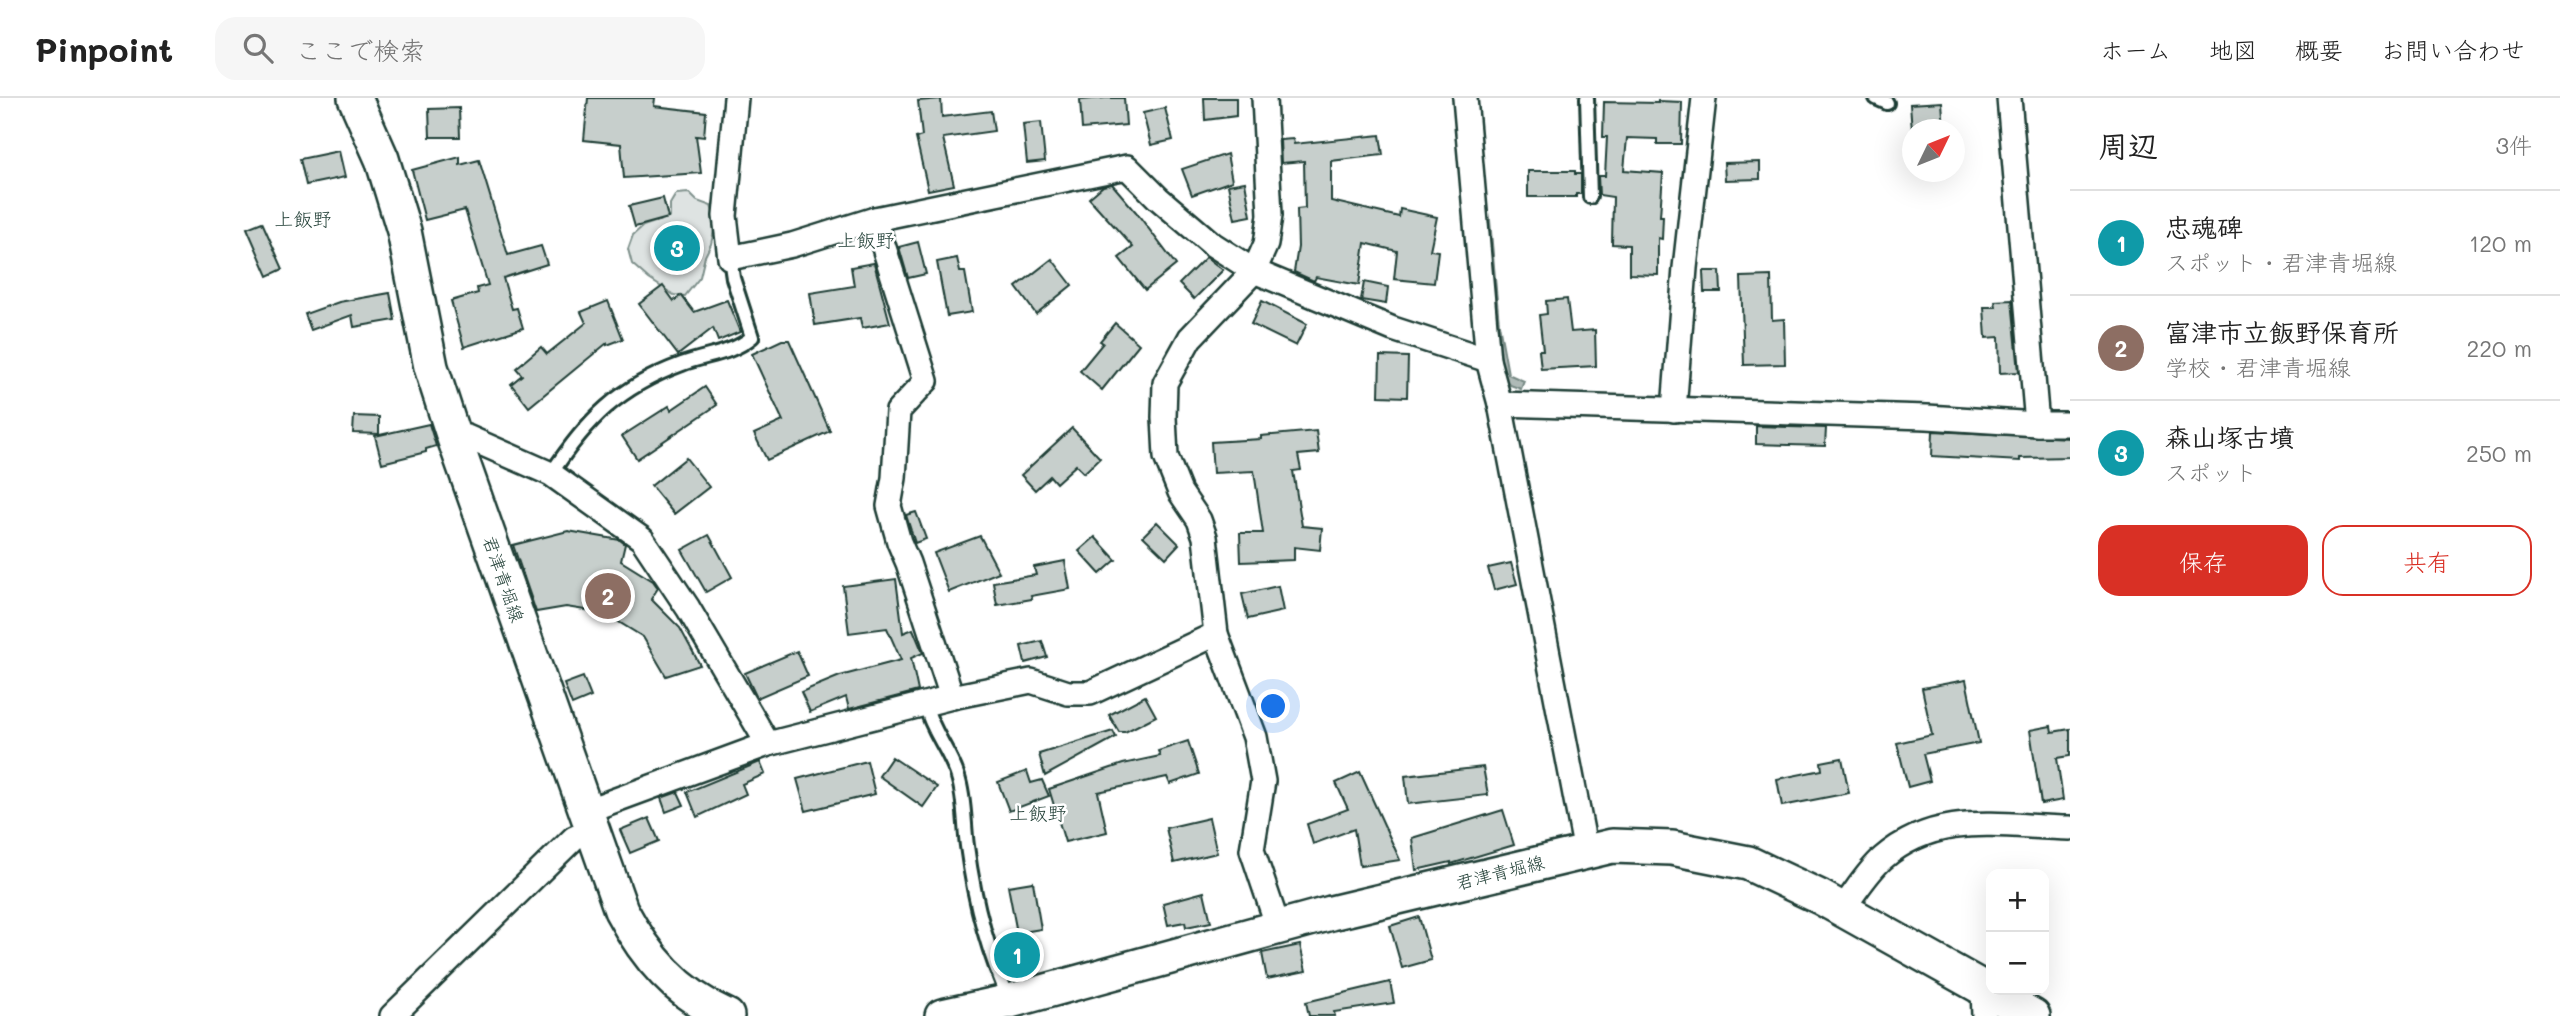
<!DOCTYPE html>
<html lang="ja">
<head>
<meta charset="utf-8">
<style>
  :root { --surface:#fff; --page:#f6f6f6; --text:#222; --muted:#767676; --line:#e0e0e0; --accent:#d93025 }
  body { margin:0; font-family:Mali,"Klee One",sans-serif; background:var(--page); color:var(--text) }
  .controls { position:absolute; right:21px; bottom:21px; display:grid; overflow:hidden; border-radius:14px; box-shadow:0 7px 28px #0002 }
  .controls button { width:63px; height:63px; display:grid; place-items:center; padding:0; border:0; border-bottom:2px solid var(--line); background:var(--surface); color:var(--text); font:35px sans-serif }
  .compass { position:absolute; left:1902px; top:21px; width:63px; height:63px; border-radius:50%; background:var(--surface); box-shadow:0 7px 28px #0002; rotate:47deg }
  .you { position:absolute; left:1274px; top:609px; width:24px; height:24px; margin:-18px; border:5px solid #fff; border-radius:50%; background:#1a73e8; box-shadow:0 0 0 10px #1a73e833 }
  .badge { display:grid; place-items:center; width:46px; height:46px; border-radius:50%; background:var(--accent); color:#fff; font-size:23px; font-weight:700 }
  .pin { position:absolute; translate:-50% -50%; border:4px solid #fff; box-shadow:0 2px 7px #0006 }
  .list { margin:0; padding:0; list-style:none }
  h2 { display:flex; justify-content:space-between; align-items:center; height:91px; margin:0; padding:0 28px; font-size:30px }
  h2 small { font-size:23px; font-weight:400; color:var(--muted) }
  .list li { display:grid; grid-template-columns:46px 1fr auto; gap:21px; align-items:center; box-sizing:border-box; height:105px; padding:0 28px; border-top:2px solid var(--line) }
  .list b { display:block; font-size:26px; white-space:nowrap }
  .list p { margin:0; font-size:23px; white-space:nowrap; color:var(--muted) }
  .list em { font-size:23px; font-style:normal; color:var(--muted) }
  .actions { display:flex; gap:14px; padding:21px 28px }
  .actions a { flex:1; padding:16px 0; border:2px solid var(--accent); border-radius:21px; text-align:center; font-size:24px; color:var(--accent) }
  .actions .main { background:var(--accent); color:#fff }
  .icon { flex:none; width:38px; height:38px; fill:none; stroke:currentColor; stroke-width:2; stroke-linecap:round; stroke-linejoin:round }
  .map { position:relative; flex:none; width:2070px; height:918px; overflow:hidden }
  header { display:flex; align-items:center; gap:42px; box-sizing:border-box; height:98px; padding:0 35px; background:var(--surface); border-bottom:2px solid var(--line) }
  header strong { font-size:33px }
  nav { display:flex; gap:38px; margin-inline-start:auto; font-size:24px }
  .search { width:490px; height:63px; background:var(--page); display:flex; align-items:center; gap:18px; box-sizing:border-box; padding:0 24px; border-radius:21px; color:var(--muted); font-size:26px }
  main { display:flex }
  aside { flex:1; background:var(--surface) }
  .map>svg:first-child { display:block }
  .green { fill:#dee3e2; stroke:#7e908b; stroke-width:2 }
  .water { fill:#afbab7; stroke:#758883; stroke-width:2 }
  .building { fill:#c7cfcc; stroke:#1f3d34; stroke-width:2 }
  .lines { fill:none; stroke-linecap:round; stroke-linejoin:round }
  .lane-casing { stroke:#1f3d34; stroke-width:18 }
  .street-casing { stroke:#1f3d34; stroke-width:28 }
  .secondary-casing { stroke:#1f3d34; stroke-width:38 }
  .lane { stroke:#fff; stroke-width:12 }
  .street { stroke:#fff; stroke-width:23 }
  .secondary { stroke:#fff; stroke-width:33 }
  .labels { text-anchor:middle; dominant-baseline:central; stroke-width:5; stroke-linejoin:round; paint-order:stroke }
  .street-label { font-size:18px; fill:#1f3d34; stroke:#fff }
  .neighbourhood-label { font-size:19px; fill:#1f3d34; stroke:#fff }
</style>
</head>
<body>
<header>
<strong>Pinpoint</strong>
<div class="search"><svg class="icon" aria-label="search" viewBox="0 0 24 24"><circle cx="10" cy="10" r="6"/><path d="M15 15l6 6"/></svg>ここで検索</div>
<nav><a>ホーム</a><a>地図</a><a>概要</a><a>お問い合わせ</a></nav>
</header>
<main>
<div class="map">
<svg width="2070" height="918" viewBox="0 0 2070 918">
  <rect width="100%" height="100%" fill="#fff"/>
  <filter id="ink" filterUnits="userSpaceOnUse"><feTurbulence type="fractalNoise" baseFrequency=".0143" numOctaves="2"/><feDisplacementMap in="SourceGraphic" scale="14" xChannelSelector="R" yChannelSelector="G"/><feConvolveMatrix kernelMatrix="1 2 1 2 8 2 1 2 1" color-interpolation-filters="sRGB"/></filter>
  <g filter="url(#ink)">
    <polygon class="green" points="689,95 697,103 711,108 716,123 711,146 705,158 700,179 685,198 674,197 649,181 632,166 628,151 633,137 643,128 670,119 670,106 676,96"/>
    <polygon class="water" points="1482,122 1490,122 1499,226 1508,276 1524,283 1521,291 1502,284"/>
    <g class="building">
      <polygon points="588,0 655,0 654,8 706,14 704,39 696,38 701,75 624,80 621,46 584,42"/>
      <polygon points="1105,0 1124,0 1126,27 1082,31 1080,2"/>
      <polygon points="1204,0 1236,0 1236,18 1205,22"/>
      <polygon points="941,1 942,19 991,13 994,33 943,40 954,87 928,92 916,40 922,38 918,3"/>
      <polygon points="1658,3 1682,4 1681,46 1657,46 1657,41 1627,40 1624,72 1663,75 1660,118 1663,118 1662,141 1658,140 1658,177 1629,176 1629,147 1612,146 1613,99 1599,97 1598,78 1605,78 1607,39 1603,39 1604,4 1658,5"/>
      <polygon points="1942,4 1944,32 1912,32 1910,6"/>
      <polygon points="459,10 460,39 430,39 429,11"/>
      <polygon points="1165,10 1173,42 1151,47 1143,15"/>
      <polygon points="1041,24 1045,63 1027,65 1023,26"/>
      <polygon points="1380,37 1383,57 1331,63 1331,103 1399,119 1400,111 1437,119 1430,152 1438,153 1434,185 1394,181 1397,153 1365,145 1359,187 1316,179 1314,183 1294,174 1298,149 1297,111 1305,110 1304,63 1281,65 1280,42 1293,41 1294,46"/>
      <polygon points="339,53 345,79 306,87 300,61"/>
      <polygon points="1227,56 1232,83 1192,97 1182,71"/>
      <polygon points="460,59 460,67 479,62 508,157 541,148 547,166 503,180 512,211 517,210 523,230 464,249 451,203 478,195 477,190 488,187 465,112 425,122 412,72"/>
      <polygon points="1760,64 1760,81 1725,82 1724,65"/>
      <polygon points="1528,73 1575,73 1575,76 1581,76 1581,96 1576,96 1576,99 1528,99"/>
      <polygon points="1245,84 1251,118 1235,121 1228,87"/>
      <polygon points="1112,86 1136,114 1176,167 1145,192 1119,160 1133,149 1089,100 1103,88"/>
      <polygon points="663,100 668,120 635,129 629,108"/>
      <polygon points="262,124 283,171 268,178 247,130"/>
      <polygon points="918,144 926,176 908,180 899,149"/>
      <polygon points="1206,159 1223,172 1194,201 1179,186"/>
      <polygon points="957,160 960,174 965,174 972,214 947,218 937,164"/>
      <polygon points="1052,161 1072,187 1036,216 1016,189"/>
      <polygon points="874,165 890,225 862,230 860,220 815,227 810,195 854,188 851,169"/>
      <polygon points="1703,173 1720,173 1721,194 1704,194"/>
      <polygon points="1771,178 1772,222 1784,221 1785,266 1744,267 1741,179"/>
      <polygon points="1364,184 1388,189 1386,206 1361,202"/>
      <polygon points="663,188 674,203 681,197 694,214 727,202 740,234 718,243 713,230 678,257 639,206"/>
      <polygon points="390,195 395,222 354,229 352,217 311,232 305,216 339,204"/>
      <polygon points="1567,201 1571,234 1595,232 1596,268 1541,271 1539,252 1543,252 1539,217 1547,216 1546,203"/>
      <polygon points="2012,202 2019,274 2000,275 1999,239 1986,240 1984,209 1996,209 1995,203"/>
      <polygon points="608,203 623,241 607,247 607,245 529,309 511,286 522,277 516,270 541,249 547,256 586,225 581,214"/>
      <polygon points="1262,203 1307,226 1296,248 1251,226"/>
      <polygon points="1115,225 1139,246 1102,292 1080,273 1103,245 1100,243"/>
      <polygon points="782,242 789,242 830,333 767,362 754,336 783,323 752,256"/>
      <polygon points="1380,258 1408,259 1407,299 1379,298"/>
      <polygon points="705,289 717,307 637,361 622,338 669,308 671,312"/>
      <polygon points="354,318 379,319 379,336 353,335"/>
      <polygon points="429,326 436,348 426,351 426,354 382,365 375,338"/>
      <polygon points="1756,328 1826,330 1825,348 1756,346"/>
      <polygon points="1072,330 1100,360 1084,375 1076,367 1056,385 1050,378 1035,392 1021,377"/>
      <polygon points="1316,333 1319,355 1298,357 1301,372 1293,373 1302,428 1322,430 1320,452 1294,449 1294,462 1241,464 1240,435 1263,435 1254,373 1213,375 1211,344 1261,341 1261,338"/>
      <polygon points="1933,333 2070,340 2070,359 2020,360 2020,363 1932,358"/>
      <polygon points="686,360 709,389 674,416 651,388"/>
      <polygon points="916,414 926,441 915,445 906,417"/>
      <polygon points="1157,424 1179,446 1166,460 1143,438"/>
      <polygon points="568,433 620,442 625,446 621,463 653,483 658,490 651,501 680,530 700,567 666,578 643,539 604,515 566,509 536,514 513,447"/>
      <polygon points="709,437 732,479 706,494 682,452"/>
      <polygon points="980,438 999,474 949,494 934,455"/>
      <polygon points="1095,439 1116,462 1100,476 1079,453"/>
      <polygon points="1065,463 1070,491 1031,498 1032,501 997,507 993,484 1036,477 1034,469"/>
      <polygon points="1511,465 1517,486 1494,492 1488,470"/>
      <polygon points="896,481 903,535 913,531 923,555 911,560 918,593 849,611 846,599 810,614 801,594 840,578 901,562 887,530 849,535 843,488"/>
      <polygon points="1278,488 1283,513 1248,521 1242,496"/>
      <polygon points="1042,543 1047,559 1025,565 1021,548"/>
      <polygon points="797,553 808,578 757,600 745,575"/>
      <polygon points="583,579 591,599 572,607 564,586"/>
      <polygon points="1966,582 1979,645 1923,656 1930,683 1908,689 1897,645 1932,637 1922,590"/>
      <polygon points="1145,598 1156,618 1125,634 1119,634 1109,617"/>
      <polygon points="2051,628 2052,634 2070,631 2070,658 2057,660 2063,702 2041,706 2030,632"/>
      <polygon points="1113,633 1116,639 1045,678 1039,656"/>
      <polygon points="1188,643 1199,676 1170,686 1167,679 1098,694 1107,734 1065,744 1049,691 1123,666 1160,658 1158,653"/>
      <polygon points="892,659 937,689 923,709 879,678"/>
      <polygon points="1842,660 1849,695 1782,708 1777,681 1822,672 1821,664"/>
      <polygon points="867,663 875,696 806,713 797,681"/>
      <polygon points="760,664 765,676 742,686 746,696 697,719 687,694"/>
      <polygon points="1483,669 1488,697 1408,706 1405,678"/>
      <polygon points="1027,673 1031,685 1042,682 1049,698 1009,713 998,684"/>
      <polygon points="1360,674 1400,762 1360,768 1354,731 1313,746 1307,726 1348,711 1336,685"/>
      <polygon points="678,694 684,707 666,714 661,700"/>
      <polygon points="1503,712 1514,747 1451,766 1451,764 1416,772 1412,740"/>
      <polygon points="649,720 659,743 630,755 620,732"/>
      <polygon points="1209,720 1217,755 1174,765 1166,730"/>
      <polygon points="1033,784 1041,831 1017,835 1008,788"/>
      <polygon points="1204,794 1211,824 1186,829 1185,824 1168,827 1163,805"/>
      <polygon points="1419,819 1431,862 1402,870 1390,828"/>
      <polygon points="1300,847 1306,873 1267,881 1262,855"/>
      <polygon points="1390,884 1394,905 1334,914 1335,918 1309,918 1306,904"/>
    </g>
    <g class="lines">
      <g class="lane-casing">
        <g id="lane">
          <polyline points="1587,0 1590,99"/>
          <polyline points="1876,0 1887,5"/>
          <path d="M551,376c36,-55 68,-87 131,-110 24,-9 50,-10 70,-27l-19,-59 -3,-20"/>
          <path d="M925,606c7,28 25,47 33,73 7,22 6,46 9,69 7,53 20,106 43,154"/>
        </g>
      </g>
      <g class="street-casing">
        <g id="street">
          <polyline points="736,0 725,118 730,160 792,147 875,121 1127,69 1158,100 1212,146 1254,173 1393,231 1488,262"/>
          <polyline points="1264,0 1270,117 1266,146 1254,173 1190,240 1165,285 1164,319 1166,359 1180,394 1199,422 1205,439 1216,536 1255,639 1263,683 1252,752 1278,829"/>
          <polyline points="1465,0 1488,262 1500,306 1586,754"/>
          <polyline points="2009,0 2037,326"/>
          <polyline points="875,121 926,283 898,313 894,380 889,408 899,444 908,465 952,599"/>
          <polyline points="1500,306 1927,319 2037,326 2070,326"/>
          <polyline points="1674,312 1685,170 1704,0"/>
          <polyline points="454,340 467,339 551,376 642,441 688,510 768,646"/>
          <polyline points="586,713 768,646 952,599 1031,583 1068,595 1090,595 1216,536"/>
          <path d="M1842,811c13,-16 25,-37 41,-51 56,-48 120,-31 187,-30"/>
          <polyline points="1983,890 1984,918"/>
          <polyline points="392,918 574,740 592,732"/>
        </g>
      </g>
      <g class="secondary-casing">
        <g id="secondary">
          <path d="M355,0l27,61 22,72 27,136 23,71 167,472c25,47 56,84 106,106"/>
          <polyline points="942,918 1010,903 1331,815 1612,748 1672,750 1748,765 1820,799 2033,918"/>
        </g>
      </g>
      <use href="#lane" class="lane"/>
      <use href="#street" class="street"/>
      <use href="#secondary" class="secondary"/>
    </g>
  </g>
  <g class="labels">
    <g class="street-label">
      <text transform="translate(504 481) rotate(71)">君津青堀線</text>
      <text transform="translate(1500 774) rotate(-14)">君津青堀線</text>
    </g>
    <g class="neighbourhood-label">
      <text x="303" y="120">上飯野</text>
      <text x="866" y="141">上飯野</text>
      <text x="1038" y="714">上飯野</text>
    </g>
  </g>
</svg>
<div class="controls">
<button>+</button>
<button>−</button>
</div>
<svg class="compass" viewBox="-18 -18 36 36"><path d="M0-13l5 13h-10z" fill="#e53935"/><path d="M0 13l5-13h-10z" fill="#767676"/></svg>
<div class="you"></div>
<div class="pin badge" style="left:1017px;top:857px;background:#0f9aa8">1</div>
<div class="pin badge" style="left:608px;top:498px;background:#8d6e63">2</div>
<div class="pin badge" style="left:677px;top:150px;background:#0f9aa8">3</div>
</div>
<aside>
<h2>周辺<small>3件</small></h2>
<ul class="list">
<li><span class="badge" style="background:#0f9aa8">1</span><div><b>忠魂碑</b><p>スポット · 君津青堀線</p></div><em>120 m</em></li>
<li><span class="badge" style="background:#8d6e63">2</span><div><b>富津市立飯野保育所</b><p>学校 · 君津青堀線</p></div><em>220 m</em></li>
<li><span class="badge" style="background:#0f9aa8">3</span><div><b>森山塚古墳</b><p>スポット</p></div><em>250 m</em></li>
</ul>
<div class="actions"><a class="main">保存</a><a>共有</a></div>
</aside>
</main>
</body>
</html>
